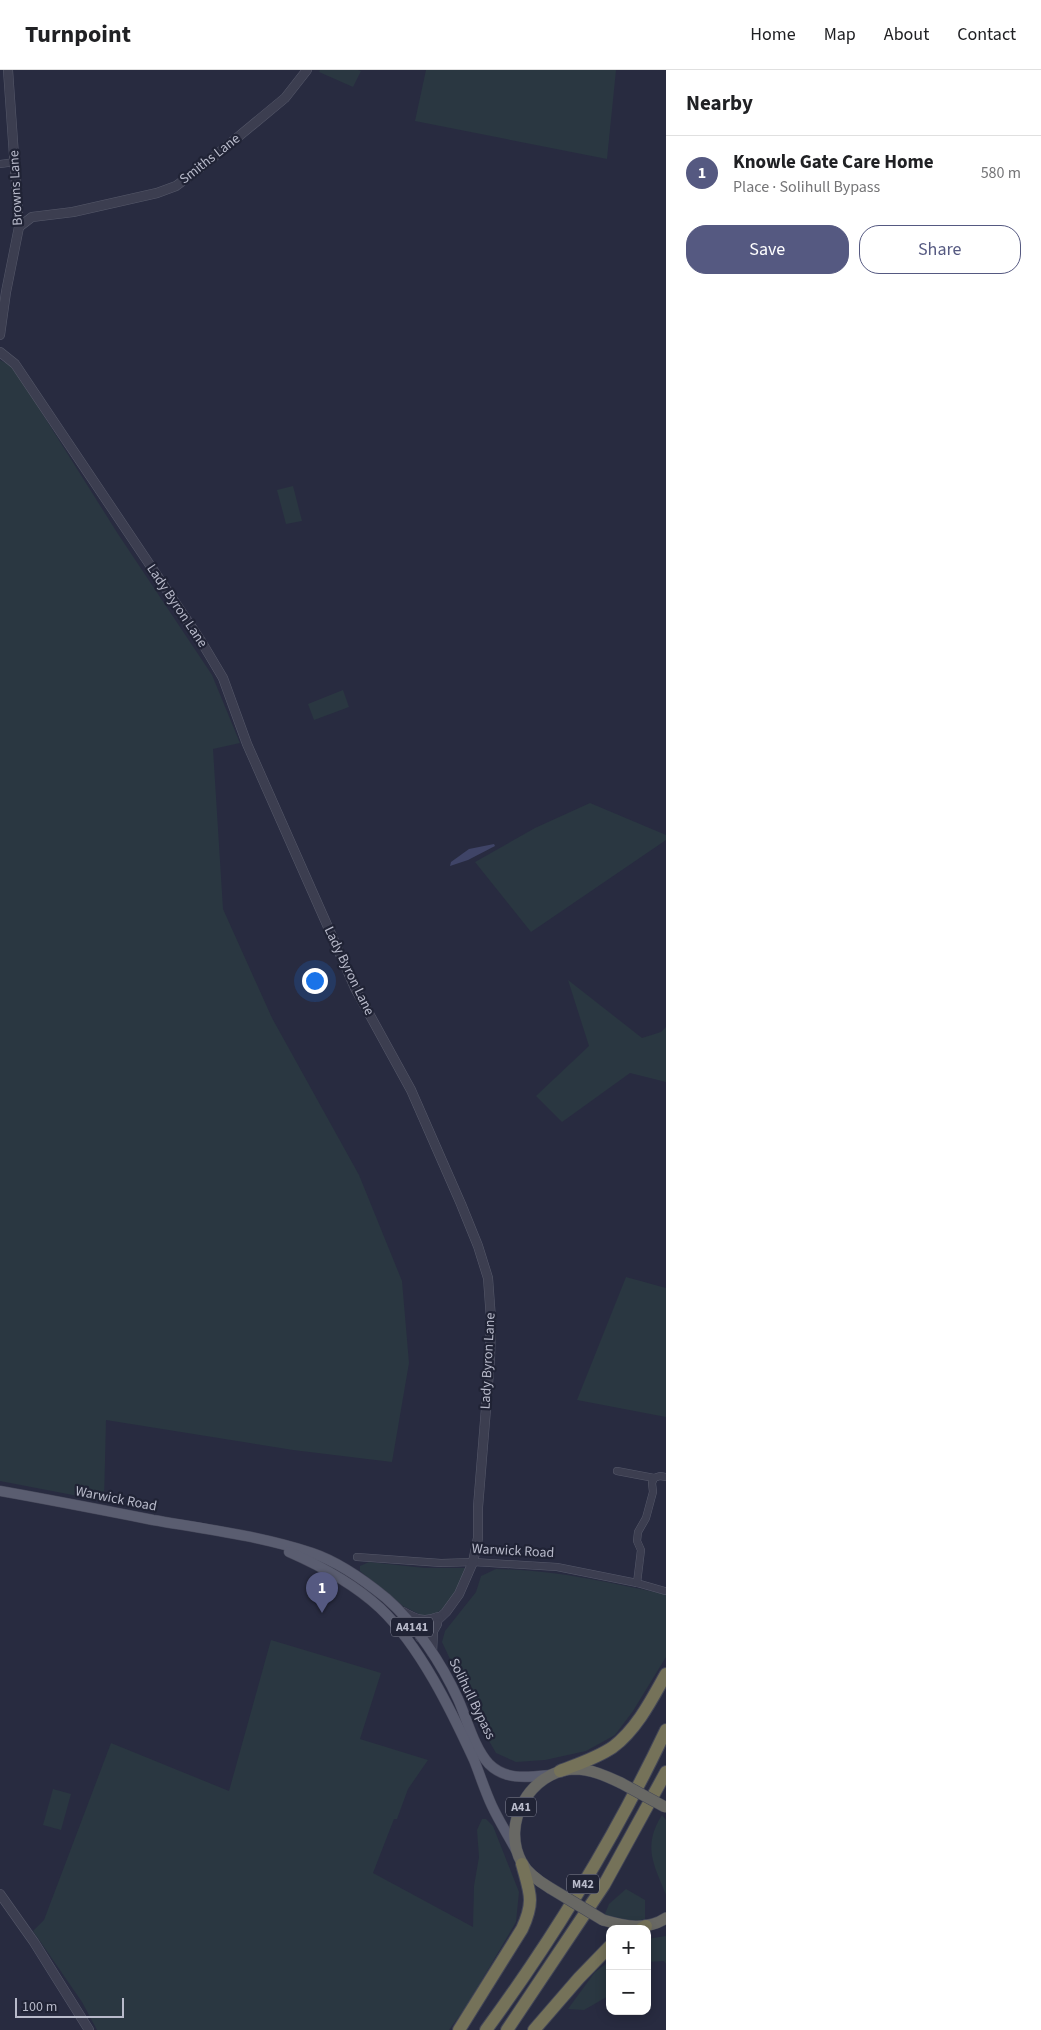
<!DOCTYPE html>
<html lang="en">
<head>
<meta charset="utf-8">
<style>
  :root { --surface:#fff; --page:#f6f6f6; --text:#202124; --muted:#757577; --line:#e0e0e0; --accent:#555981 }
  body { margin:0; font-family:"Source Sans 3",sans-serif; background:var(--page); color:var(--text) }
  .controls { position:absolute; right:15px; bottom:15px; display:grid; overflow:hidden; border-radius:10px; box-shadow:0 2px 12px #0003 }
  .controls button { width:45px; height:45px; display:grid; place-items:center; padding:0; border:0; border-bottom:1px solid var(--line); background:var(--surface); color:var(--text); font:25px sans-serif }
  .scale { position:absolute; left:15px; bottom:12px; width:109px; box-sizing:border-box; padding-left:5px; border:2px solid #b8baca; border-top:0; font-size:14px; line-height:18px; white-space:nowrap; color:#b8baca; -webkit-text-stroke:4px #202335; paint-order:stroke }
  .you { position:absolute; left:314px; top:910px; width:18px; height:18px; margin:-12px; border:4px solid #fff; border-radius:50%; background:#1a73e8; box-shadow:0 0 0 8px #1a73e833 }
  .badge { display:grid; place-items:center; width:32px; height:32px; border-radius:50%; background:var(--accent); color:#fff; font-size:16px; font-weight:700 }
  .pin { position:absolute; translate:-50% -41px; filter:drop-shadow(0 1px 2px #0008) }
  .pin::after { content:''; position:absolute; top:26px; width:18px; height:15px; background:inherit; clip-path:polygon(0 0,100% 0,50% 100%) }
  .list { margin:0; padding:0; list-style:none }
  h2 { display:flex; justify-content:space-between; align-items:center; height:65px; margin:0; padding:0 20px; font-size:21px }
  h2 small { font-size:16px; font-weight:400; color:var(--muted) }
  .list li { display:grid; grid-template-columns:32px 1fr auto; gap:15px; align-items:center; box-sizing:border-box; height:75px; padding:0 20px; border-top:1px solid var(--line) }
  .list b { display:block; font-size:19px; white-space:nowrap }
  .list p { margin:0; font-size:16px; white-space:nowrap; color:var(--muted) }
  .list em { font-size:16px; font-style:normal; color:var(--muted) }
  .actions { display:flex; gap:10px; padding:15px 20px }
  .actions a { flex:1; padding:11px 0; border:1px solid var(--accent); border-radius:20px; text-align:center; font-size:18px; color:var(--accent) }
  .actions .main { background:var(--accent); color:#fff }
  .map { position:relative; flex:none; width:666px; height:1960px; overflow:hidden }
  header { display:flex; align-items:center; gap:30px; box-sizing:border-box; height:70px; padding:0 25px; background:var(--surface); border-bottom:1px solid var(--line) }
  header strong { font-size:24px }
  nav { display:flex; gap:28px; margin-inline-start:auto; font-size:18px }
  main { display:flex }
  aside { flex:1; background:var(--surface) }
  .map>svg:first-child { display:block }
  .green { fill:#2a3741 }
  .water { fill:#3f4467 }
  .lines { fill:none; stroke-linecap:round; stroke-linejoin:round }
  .minor-casing { stroke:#56596a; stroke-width:8 }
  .tertiary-casing { stroke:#56596a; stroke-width:10 }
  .primary-casing { stroke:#454759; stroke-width:11 }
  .trunk-casing { stroke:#434657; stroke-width:12 }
  .motorway-casing { stroke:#434657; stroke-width:14 }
  .minor { stroke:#3c3e50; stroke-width:7 }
  .tertiary { stroke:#3c3e50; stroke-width:9 }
  .primary { stroke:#5a5d70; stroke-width:10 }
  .trunk { stroke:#686864; stroke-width:11 }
  .motorway { stroke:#757259; stroke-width:12 }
  .trunk-bridge-casing { stroke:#434657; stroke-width:12; stroke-linecap:butt }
  .trunk-bridge { stroke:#686864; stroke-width:11 }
  .labels { text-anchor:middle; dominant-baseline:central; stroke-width:4.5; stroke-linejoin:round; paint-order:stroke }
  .shield { fill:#202335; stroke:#8a8d9d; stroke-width:1 }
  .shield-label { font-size:12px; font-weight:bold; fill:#b8baca }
  .street-label { font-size:14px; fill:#b8baca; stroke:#202335 }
</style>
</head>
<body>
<header>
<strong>Turnpoint</strong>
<nav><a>Home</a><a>Map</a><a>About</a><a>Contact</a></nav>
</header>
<main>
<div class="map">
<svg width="666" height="1960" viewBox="0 0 666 1960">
  <rect width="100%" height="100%" fill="#282b40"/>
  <g class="green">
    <polygon points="320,0 358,0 361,1 353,17 319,2"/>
    <polygon points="426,0 616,0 607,89 415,51"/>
    <polygon points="0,290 13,297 118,464 212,605 240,673 213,679 223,839 272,948 359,1105 402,1211 409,1293 392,1392 293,1380 106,1350 104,1431 0,1411"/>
    <polygon points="293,416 302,451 286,454 277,420"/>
    <polygon points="343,620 349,637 314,650 308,634"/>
    <polygon points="590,733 666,765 666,770 531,862 475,792 535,758"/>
    <polygon points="568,910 642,968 661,962 666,957 666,1012 630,1003 562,1052 536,1026 589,976"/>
    <polygon points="626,1207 666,1218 666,1347 577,1330"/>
    <polygon points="369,1492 425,1498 466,1498 450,1533 434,1545 423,1546 403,1536 360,1501 360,1496"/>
    <path d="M496,1499c59,1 110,13 168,25l2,-2v65l-33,54 -18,24 -29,16 -41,9 -29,2 -20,-9 -11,-19 -43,-92 3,-11 31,-39 5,-16z"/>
    <polygon points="271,1570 381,1603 360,1669 428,1690 408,1719 397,1749 394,1749 373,1803 473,1857 474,1816 479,1787 477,1760 482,1749 486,1749 493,1756 519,1822 516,1852 466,1937 449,1960 97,1960 82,1932 33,1861 44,1850 111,1673 229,1721"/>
    <polygon points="53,1719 71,1724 61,1760 43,1755"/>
    <path d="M662,1745l4,5v75c-12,-31 -24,-48 -4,-80z"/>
    <polygon points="626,1819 645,1830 645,1849 630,1853 604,1846 609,1834"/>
    <polygon points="666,1866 666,1894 664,1891 647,1892 647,1869"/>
    <polygon points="610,1891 610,1925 584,1940 568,1939 595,1902"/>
  </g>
  <polygon class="water" points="494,774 495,776 468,790 450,796 451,792 469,779"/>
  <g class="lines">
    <g class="minor-casing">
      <g id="minor">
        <polyline points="0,94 15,92"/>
        <polyline points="617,1401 654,1408"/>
        <polyline points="357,1487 441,1493 473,1492 557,1497 637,1513 665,1521"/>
        <polyline points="637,1513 641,1480 637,1471 638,1462 646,1448 653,1422 652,1413 654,1408 660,1406 666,1407"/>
      </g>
    </g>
    <g class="tertiary-casing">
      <g id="tertiary">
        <polyline points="19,157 32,147 73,142 157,123 176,116 204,95 285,28 307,0"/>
        <polyline points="0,265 6,222 19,157 8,0"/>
        <polyline points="0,282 15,294 201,571 223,608 247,674 355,918 411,1020 461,1134 478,1176 488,1208 491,1249 490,1289 478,1437 478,1468 473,1492 459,1524 446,1542 420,1567"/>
        <path d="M403,1542c12,7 21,11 35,5"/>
        <polyline points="432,1583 433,1561 437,1554"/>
        <polyline points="0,1824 34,1872 89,1960"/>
      </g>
    </g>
    <g class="primary-casing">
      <g id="primary">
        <path d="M0,1421c51,9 102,19 153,29 53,9 107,16 159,33 27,9 52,27 74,45 30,26 56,66 72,101 9,20 16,49 31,65 17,17 40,13 61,11"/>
        <path d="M289,1482c32,14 65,32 91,56 40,38 71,102 94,152 6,15 11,31 18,46 7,15 16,29 24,44"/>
      </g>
    </g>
    <g class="trunk-casing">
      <g id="trunk">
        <path d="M550,1818c-10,-6 -22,-14 -28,-25 -22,-39 8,-92 52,-94 17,0 32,7 47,14"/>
        <path d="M603,1850c21,6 44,11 63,-2"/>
      </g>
    </g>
    <g class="motorway-casing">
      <g id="motorway">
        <path d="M560,1701c18,-7 37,-13 53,-24 24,-18 39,-48 53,-73"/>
        <polyline points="641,1859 646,1856"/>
        <path d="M459,1960l63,-101c13,-28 8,-36 0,-65"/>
        <path d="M486,1960c69,-94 130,-195 180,-300"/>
        <polyline points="507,1960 604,1815 666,1702"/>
        <polyline points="534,1960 579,1908 610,1876"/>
      </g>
    </g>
    <use href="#minor" class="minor"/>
    <use href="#tertiary" class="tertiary"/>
    <use href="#primary" class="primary"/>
    <use href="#trunk" class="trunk"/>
    <use href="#motorway" class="motorway"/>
    <g class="trunk-bridge-casing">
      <g id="trunk-bridge">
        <polyline points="621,1713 665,1737"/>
        <polyline points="550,1818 603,1850"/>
      </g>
    </g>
    <use href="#trunk-bridge" class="trunk-bridge"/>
  </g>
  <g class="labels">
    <g class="shield">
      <rect x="391" y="1547.5" width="42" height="19" rx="4"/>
      <rect x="506" y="1727.5" width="30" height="19" rx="4"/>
      <rect x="567" y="1804.5" width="32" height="19" rx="4"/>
    </g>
    <g class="shield-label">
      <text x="412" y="1557">A4141</text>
      <text x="521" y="1737">A41</text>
      <text x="583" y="1814">M42</text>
    </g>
    <g class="street-label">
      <text transform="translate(210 89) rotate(-38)">Smiths Lane</text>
      <text transform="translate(16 118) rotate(-93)">Browns Lane</text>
      <text transform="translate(177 536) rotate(56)">Lady Byron Lane</text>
      <text transform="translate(349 901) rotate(64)">Lady Byron Lane</text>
      <text transform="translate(488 1291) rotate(-87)">Lady Byron Lane</text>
      <text transform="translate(116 1429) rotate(11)">Warwick Road</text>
      <text transform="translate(513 1481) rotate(3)">Warwick Road</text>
      <text transform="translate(472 1629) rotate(64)">Solihull Bypass</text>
    </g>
  </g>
</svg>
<div class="controls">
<button>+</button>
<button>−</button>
</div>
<div class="scale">100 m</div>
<div class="you"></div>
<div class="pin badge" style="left:322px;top:1543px">1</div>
</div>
<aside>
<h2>Nearby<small></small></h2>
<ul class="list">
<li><span class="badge">1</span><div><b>Knowle Gate Care Home</b><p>Place · Solihull Bypass</p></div><em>580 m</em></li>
</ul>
<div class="actions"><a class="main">Save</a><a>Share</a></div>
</aside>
</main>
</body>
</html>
